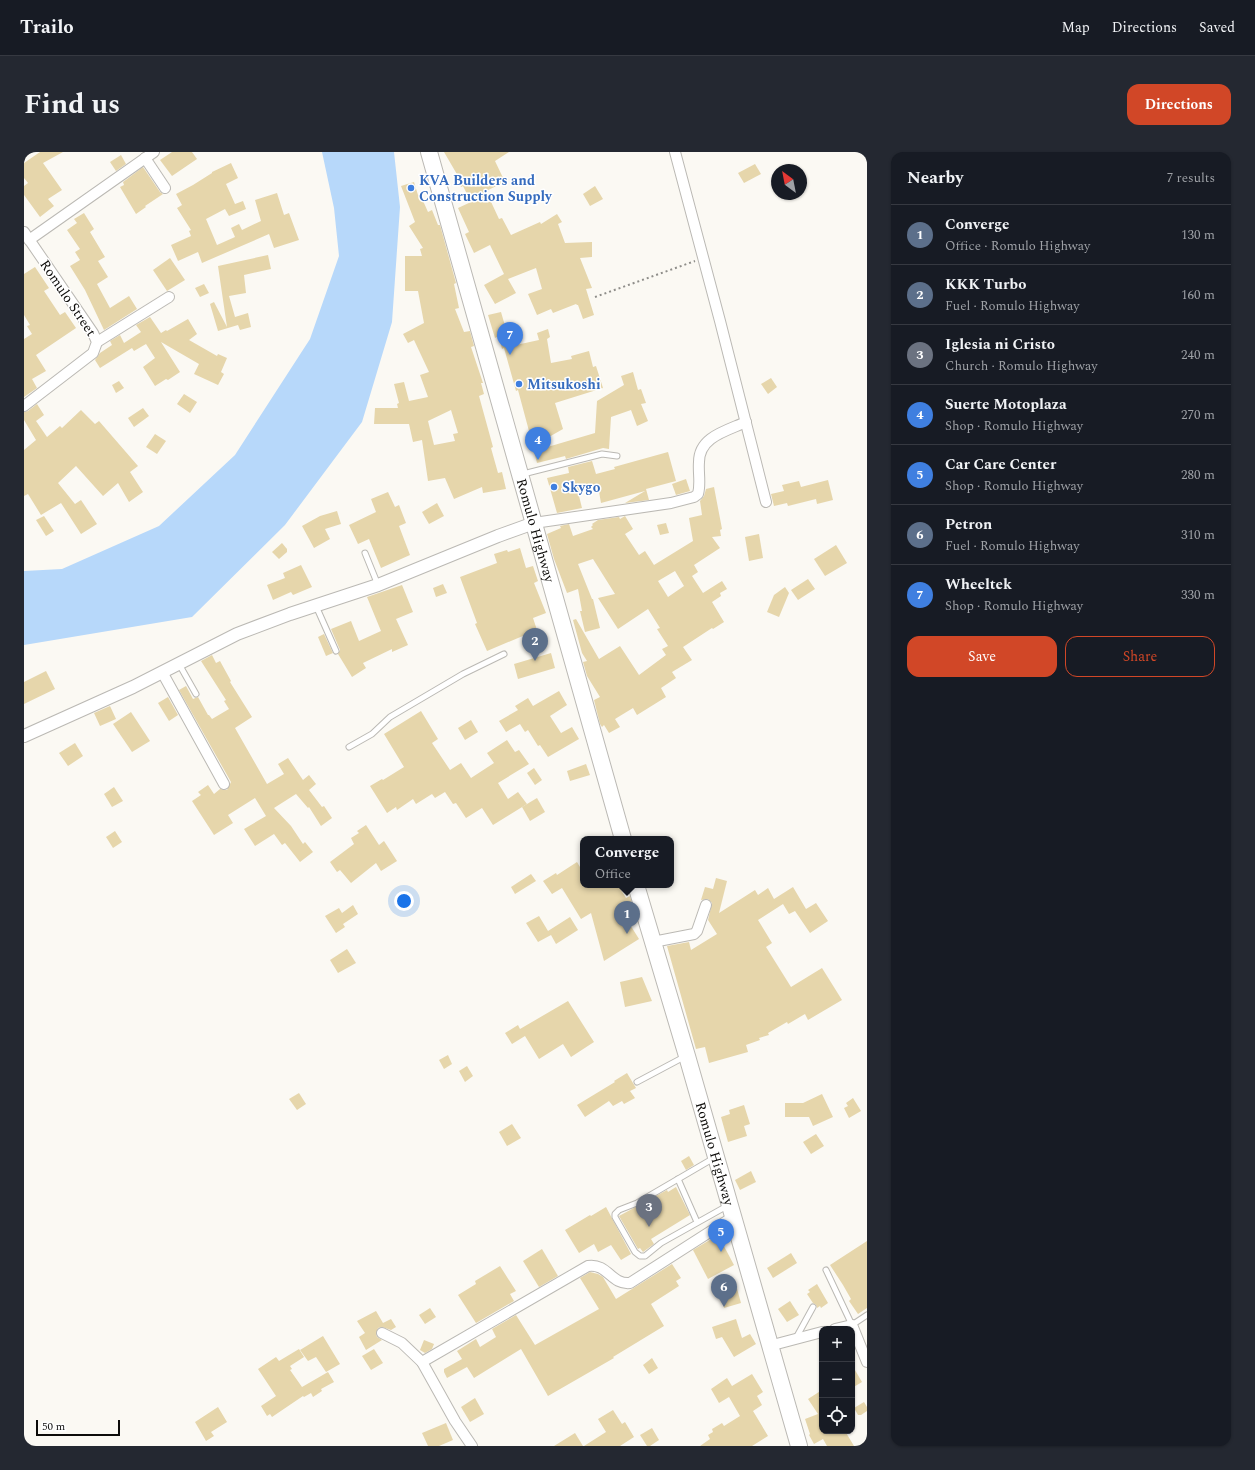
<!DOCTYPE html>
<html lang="en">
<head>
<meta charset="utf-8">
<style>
  :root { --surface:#171b24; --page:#242831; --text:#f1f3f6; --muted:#9ea1a6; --line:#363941; --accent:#d14727 }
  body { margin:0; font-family:Spectral,serif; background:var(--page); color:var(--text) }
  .controls { position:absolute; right:12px; bottom:12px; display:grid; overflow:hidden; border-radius:8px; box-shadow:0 1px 3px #0004 }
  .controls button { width:36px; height:36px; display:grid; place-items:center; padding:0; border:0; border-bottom:1px solid var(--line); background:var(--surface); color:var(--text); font:20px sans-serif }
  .compass { position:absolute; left:747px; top:12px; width:36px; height:36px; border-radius:50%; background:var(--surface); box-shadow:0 1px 3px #0004; rotate:328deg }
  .scale { position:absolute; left:12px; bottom:10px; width:84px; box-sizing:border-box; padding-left:4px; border:2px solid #0d0c0a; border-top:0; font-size:11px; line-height:14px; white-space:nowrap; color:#0d0c0a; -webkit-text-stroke:3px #fff; paint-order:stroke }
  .you { position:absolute; left:380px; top:749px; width:14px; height:14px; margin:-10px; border:3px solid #fff; border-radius:50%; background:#1a73e8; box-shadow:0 0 0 6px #1a73e833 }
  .badge { display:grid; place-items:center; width:26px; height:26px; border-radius:50%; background:var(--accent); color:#fff; font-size:13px; font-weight:700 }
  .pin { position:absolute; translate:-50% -33px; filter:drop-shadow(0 1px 2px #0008) }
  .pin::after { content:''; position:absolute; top:21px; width:14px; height:12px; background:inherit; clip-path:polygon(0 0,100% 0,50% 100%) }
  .popup { position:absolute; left:556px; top:684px; width:94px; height:52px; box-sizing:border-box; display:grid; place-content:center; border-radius:8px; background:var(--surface); filter:drop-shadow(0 1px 3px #0005); font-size:13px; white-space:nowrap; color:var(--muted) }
  .popup b { font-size:15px; color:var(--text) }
  .popup::after { content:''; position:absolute; left:50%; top:100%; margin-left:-8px; border:8px solid transparent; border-top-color:var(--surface) }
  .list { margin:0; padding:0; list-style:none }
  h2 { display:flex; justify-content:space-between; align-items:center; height:52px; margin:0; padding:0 16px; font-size:17px }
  h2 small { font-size:13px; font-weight:400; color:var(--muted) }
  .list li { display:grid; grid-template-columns:26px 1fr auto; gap:12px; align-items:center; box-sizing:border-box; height:60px; padding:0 16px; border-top:1px solid var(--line) }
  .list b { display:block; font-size:15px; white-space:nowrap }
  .list p { margin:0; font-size:13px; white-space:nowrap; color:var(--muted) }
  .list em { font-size:13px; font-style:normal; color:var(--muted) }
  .actions { display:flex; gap:8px; padding:12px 16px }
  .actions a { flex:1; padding:9px 0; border:1px solid var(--accent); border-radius:12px; text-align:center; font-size:14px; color:var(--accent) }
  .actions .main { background:var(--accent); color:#fff }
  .icon { flex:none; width:22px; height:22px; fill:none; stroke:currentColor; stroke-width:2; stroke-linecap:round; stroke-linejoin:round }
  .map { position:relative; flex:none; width:843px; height:1294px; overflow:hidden; border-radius:12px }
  header { display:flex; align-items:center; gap:24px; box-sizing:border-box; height:56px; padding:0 20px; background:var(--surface); border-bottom:1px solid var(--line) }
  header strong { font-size:19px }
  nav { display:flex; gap:22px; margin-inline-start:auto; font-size:14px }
  .intro { display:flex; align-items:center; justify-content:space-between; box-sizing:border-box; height:96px; padding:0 24px }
  h1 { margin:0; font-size:28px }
  .button { padding:10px 18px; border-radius:12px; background:var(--accent); color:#fff; font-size:14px; font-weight:700 }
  main { display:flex; gap:24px; padding:0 24px }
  aside { flex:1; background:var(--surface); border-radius:12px; box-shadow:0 1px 3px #0004 }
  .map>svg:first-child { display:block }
  .water { fill:#b7d8fa }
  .building { fill:#e6d6ab; fill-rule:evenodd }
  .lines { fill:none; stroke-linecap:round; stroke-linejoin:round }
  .service-casing { stroke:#bbb9b4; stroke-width:7 }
  .minor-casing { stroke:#bbb9b4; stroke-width:12 }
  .tertiary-casing { stroke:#bbb9b4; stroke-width:14 }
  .trunk-casing { stroke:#bbb9b4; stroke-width:18 }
  .path { stroke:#8f8e8a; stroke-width:2; stroke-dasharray:2 3; stroke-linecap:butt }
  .service { stroke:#fff; stroke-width:5 }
  .minor { stroke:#fff; stroke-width:10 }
  .tertiary { stroke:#fff; stroke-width:12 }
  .trunk { stroke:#fff; stroke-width:16 }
  .shop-dot { fill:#3f7fe0; stroke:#fff; stroke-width:1.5 }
  .labels { text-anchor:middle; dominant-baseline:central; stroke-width:3; stroke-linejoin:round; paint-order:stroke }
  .shop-label { font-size:14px; font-weight:bold; fill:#366cbe; stroke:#fff; text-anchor:start }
  .street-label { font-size:14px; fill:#0d0c0a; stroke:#fff }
</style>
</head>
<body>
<header>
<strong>Trailo</strong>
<nav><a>Map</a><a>Directions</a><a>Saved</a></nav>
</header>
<div class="intro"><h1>Find us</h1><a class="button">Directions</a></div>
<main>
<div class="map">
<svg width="843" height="1294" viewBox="0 0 843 1294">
  <rect width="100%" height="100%" fill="#fbf9f3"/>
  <polygon class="water" points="298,0 370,0 376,55 368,170 338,270 261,373 168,465 0,493 0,419 38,417 135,374 211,303 286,187 315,104 310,56"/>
  <g class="building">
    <polygon points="16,0 39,0 19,11 38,38 24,47 30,54 16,65 0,43 0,34 4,31 0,26 0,11"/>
    <polygon points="148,0 168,0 173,7 148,24 136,8"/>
    <polygon points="420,0 485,0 471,9 481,30 462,39 475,67 478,66 487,83 516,70 517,72 533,62 538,70 534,72 541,91 568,90 568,105 556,106 568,136 562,137 570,163 559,167 554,153 553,153 552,152 529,161 527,157 513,163 504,142 518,137 512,116 484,127 492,141 471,152 460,133 480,122 466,93 450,101 441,82 445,80 434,56 447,50 439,34 437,35 432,25 434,24"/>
    <polygon points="97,3 102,12 92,19 86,10"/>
    <polygon points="207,11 214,26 202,32 211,52 219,49 222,57 205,64 201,57 182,67 193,93 211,85 207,76 215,72 218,78 237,69 231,48 253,41 260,63 265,61 275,88 250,96 245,82 178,111 174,100 154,109 147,93 167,84 165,79 167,78 153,56 158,53 152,42 169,33 188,21 188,20"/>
    <polygon points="731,12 737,22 720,31 714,21"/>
    <polygon points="119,15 136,40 139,42 121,54 122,55 112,62 96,35 100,33 99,30"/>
    <path d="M390,30l4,13 2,-1 8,18 4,-2 6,15h2l16,58 -2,1 5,24 -4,1 9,23 6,-1 4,15 -3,1 12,36h-2l3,11 -5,2 14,51 -2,1 7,25 4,-1 4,17 -23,4 -1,-6 -28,12 -9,-21 -17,3 -6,-41 -9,2 -4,-18h-35l1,-16h23l-1,-4 2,-1 -5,-19 10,-2 5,19 19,-4 -8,-22 9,-3 -15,-32 -6,3 -5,-9 21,-11 -6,-32h-13v-35h17l-2,-7 3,-1 -14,-22 6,-4 -14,-36zM427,258l7,23 -5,1 2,7 -21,4 -6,-24z"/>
    <polygon points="571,34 579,47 566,54 559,42"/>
    <polygon points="60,61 70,77 66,80 81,105 74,109 84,125 73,132 86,156 105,144 113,157 80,178 61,138 46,114 56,108 51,100 56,97 43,78 53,71 50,67"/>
    <polygon points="244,103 247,117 220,123 222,141 205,144 211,165 224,161 227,175 216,178 214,173 194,179 186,152 190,150 203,175 194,114"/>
    <polygon points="146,106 161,128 143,139 129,118"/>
    <polygon points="11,115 25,136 20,139 36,163 41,160 52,176 12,203 22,219 8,227 13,236 0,245 0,187 8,182 3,174 6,173 0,163 0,122"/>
    <polygon points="180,132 185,141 176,145 171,136"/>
    <polygon points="477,160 484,184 489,183 492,193 515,188 513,181 524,177 526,185 523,187 527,211 548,207 547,204 565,199 569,215 572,214 579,236 531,251 539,277 509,294 494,238 492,239 480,196 478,197 475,184 471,186 464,163"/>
    <polygon points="126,165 137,181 142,178 143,179 164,167 173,182 165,188 193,204 194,202 203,206 197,220 200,222 194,233 170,222 175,212 137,190 156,220 144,228 142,227 131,234 119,215 131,206 122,192 110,199 108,196 76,216 71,208 76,201 88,193 86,189 96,183 100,191 117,180 112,173"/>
    <polygon points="609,220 614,238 617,237 622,251 617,252 624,269 613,274 607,258 587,265 585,297 579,296 542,307 541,304 513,311 510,299 571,281 573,249 600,233 597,224"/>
    <polygon points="747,226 753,235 744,242 737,232"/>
    <polygon points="95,229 100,236 92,241 88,233"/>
    <polygon points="160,242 173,250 166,261 153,252"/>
    <polygon points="13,252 20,263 12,269 23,285 36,274 38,276 57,258 71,272 75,269 114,314 106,320 119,340 105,350 94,331 79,344 52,314 34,331 51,352 57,348 73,372 57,382 37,351 17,363 4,342 0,344 0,298 12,288 0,268 0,260 4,259"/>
    <polygon points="119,256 125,264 110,275 104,266"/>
    <polygon points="131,282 142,289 133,302 122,295"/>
    <polygon points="644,300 652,329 622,337 625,348 601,351 621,339 577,351 574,334 554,340 558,356 533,361 523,326 545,321 544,315 568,309 572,322 591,317 590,315"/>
    <polygon points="662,327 666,339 652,343 648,332"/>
    <polygon points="804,328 809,348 793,352 792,347 764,354 763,351 750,354 747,342 760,339 758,333 775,329 777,335"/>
    <path d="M690,335l8,42 -2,1 1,6 -9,1 8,11 -26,17 4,7 -6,4 11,17 19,-12 5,8 -7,4 1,3 -9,6 12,20 -11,7 -1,-1 -29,19 9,13 -20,12 4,6 -15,10 5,9 -29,18 -4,-7 -18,11 5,8 -11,6 -5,-8 -2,2 -2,-3 -6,-24 6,-3 -13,-21 -4,-14 4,-1 -5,-8 -9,-33 3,-1 23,40 21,-13 19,29 27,-20 -4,-6 6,-3 -11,-17 3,-1 -12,-19 -30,20 -20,-31 17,-4 -22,-35 -15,5 14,35h1l7,29 -15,4 -5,-21h2l-4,-22 -11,4 -13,-34 -7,-25 14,-6 -1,-2 9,-2 4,12 20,-7 -2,-2 2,-2 -1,-1 6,-4 21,-3 1,2 5,-3 8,13 -8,5 14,21 6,-4 9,14 39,-24 -4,-23 13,-3 -2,-14 4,-5 2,-7zM651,419l9,15 -16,11 -10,-16z"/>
    <polygon points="364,340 371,355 375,353 382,371 375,374 386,403 357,416 345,387 334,392 325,373 352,360 347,347"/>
    <polygon points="413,351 420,364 405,372 398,360"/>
    <polygon points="313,359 317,372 301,377 306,387 290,396 278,374 296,364"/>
    <polygon points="20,364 30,379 22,384 12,368"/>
    <polygon points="642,371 645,381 636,383 633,373"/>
    <polygon points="735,382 739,406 725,409 721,385"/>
    <polygon points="258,391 263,397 263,400 255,407 248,400"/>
    <polygon points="812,393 823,411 801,424 790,407"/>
    <polygon points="496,396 502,416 509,414 514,429 510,431 522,461 509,466 513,478 463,499 451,472 453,471 436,425 473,411 470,402 483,398 484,400"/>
    <polygon points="277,413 288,435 269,443 267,440 249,448 243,433 261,426 259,421"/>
    <polygon points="784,427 791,437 774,448 767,438"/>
    <polygon points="419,432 423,441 412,445 409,436"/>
    <polygon points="378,433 389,460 372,467 384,493 368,500 368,497 339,511 342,516 328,525 314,502 316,498 307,477 327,469 335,489 357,479 343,445"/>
    <polygon points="761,435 765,441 755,465 743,460 750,443"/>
    <polygon points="300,482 309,501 302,504 294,485"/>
    <polygon points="527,501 531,516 494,527 490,512"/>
    <polygon points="188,503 192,511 196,509 207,529 206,530 228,565 211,576 243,632 260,622 254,612 264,606 279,628 285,623 292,632 285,638 298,655 300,654 308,666 297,674 285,655 284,656 272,642 250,656 267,674 279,692 281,690 289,700 276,710 261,691 258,693 250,682 231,694 220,677 242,664 231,646 204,663 209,671 190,683 168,649 177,643 174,640 184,633 190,642 196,637 203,638 207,630 155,538 162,534 169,547 174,545 184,563 185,563 188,567 205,557 200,549 202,548 177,509"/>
    <polygon points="22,519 31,537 0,552 0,530"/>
    <polygon points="535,539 543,553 526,564 537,581 548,575 555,587 524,605 516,593 514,594 504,578 501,580 496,572 482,580 475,569 494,558 491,554 504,546 509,554"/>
    <polygon points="144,545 154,563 145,569 134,551"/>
    <polygon points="86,554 92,567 76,574 70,561"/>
    <polygon points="397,559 414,587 408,591 426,618 437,611 447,626 470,611 463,601 483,588 491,600 495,598 505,612 474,631 484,647 494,640 503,652 469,673 458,656 442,666 432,651 429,652 421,640 411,646 408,642 392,652 389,647 373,658 372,655 363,661 346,634 358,627 359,628 380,615 360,582"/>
    <polygon points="107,560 126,589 108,600 89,572"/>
    <polygon points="447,568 454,580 441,588 434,576"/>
    <polygon points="51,591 59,604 44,614 35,601"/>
    <polygon points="562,612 566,623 546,629 543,619"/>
    <polygon points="510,616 518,628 511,633 503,621"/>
    <polygon points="90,635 99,649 88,655 80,642"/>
    <polygon points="513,646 521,660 506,669 498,655"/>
    <polygon points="342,673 355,693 360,689 373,709 357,719 352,711 327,731 316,718 313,720 306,710 330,692 327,686 335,681 333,679"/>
    <polygon points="91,679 98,690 89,696 82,685"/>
    <polygon points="553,710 559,720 559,733 594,733 602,746 606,744 610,758 600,763 615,787 580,809 567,761 557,767 538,736 528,742 519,729 532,721 533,723"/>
    <polygon points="507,722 512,729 491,742 487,735"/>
    <polygon points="692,726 703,729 695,761 731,738 734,743 744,736 750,747 769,735 782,757 792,751 804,769 786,781 771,759 765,762 759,752 734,768 748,791 742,795 767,835 798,816 818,848 784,868 781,862 764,872 763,870 744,881 745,883 735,886 736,888 722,893 724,900 685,911 681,895 672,897 643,794 665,790 667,798 693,782 684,768 688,751 684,747 677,748 681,735 689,737"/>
    <polygon points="329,753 334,762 319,772 321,775 312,781 301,764 315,756 318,761"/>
    <polygon points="515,764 524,779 546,765 554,778 532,792 527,783 514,790 502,771"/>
    <polygon points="323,797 332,811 314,821 306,808"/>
    <polygon points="618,825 628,849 601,855 596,830"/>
    <polygon points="544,849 570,890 547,905 539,892 515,907 501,884 488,892 481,881 494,873 496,877"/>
    <polygon points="424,903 428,912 420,917 415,908"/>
    <polygon points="443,914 449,924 441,930 435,919"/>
    <polygon points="603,921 612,936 606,939 611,946 600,952 598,949 589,954 585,949 561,965 553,953 591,930 590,929"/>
    <polygon points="275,941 282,952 273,958 265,947"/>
    <polygon points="798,942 809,965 789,974 785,965 761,965 761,951 779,951"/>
    <polygon points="829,946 837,959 825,966 820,956 824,954 822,951"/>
    <polygon points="720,953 726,972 720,974 723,984 704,990 697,965 706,962 705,958"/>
    <polygon points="488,972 497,986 483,994 475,980"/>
    <polygon points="792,982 800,994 787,1002 779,990"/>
    <polygon points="665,1004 670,1013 662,1018 657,1009"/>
    <polygon points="727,1019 732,1030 716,1038 711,1028"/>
    <polygon points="652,1035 666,1063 627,1087 630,1092 619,1100 616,1096 614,1097 595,1064 643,1038 644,1040"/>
    <polygon points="582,1055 607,1102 597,1108 587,1093 574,1100 570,1092 555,1101 541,1078 566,1063 567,1064"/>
    <polygon points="694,1083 710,1113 684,1127 669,1098"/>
    <polygon points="843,1089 843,1156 834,1162 825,1149 827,1147 819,1133 806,1113"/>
    <polygon points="518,1097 534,1124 515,1135 499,1109"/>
    <polygon points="767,1101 773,1111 749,1126 743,1116"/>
    <polygon points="648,1112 657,1126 652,1129 655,1134 627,1152 640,1174 589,1205 590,1206 524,1244 497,1197 450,1226 443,1215 423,1226 420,1220 420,1217 438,1207 433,1199 452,1187 456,1195 472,1185 468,1177 492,1163 511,1193 575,1157 556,1126 566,1120 574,1122 579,1125 592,1147"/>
    <polygon points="476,1114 492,1139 486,1142 490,1149 452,1171 434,1143 452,1132 451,1129"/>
    <polygon points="793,1132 804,1151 797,1156 796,1154 793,1156 792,1153 789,1151 783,1142 786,1140 784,1138"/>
    <polygon points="712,1133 717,1151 700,1156 695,1138"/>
    <polygon points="766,1149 775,1163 763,1170 754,1157"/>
    <polygon points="406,1156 412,1165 401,1172 395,1163"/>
    <polygon points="352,1159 359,1171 367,1167 372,1175 367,1178 358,1175 354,1176 352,1182 353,1185 358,1188 342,1198 335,1185 341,1181 333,1169"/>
    <polygon points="712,1167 718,1186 726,1182 732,1192 710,1205 698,1185 692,1187 688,1175"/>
    <polygon points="299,1184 316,1212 302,1220 292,1205 284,1209 276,1198"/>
    <polygon points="400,1188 410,1192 408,1197 401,1201 396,1198"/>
    <polygon points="275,1197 280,1205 266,1214 268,1217 266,1218 278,1235 304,1220 310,1230 297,1237 298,1239 289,1245 287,1241 280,1245 279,1244 248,1265 246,1262 243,1264 237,1254 252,1244 234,1217 252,1205 255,1209"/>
    <polygon points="350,1197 359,1211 347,1218 338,1204"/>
    <polygon points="628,1206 634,1216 625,1222 619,1213"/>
    <polygon points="828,1213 838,1230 828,1236"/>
    <polygon points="728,1222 739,1240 733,1244 738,1253 729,1259 744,1284 728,1294 676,1294 686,1287 684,1283 689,1280 688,1277 698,1271 700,1274 716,1264 705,1245 695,1251 687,1237 703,1226 708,1234"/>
    <polygon points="798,1238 798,1279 821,1279 830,1294 803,1294 799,1287 790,1292 785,1283 786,1282 781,1267 794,1262 784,1247"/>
    <polygon points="451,1246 460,1262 446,1270 437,1255"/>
    <polygon points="840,1250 843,1255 843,1259 837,1263 834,1263 830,1256"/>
    <polygon points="194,1255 203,1270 187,1280 190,1284 182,1289 171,1270"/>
    <polygon points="589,1258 598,1272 601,1270 610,1285 596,1294 560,1294 582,1280 574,1267"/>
    <polygon points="422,1271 429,1288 415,1294 404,1294 398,1281"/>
    <polygon points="628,1276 635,1288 626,1294 623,1294 616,1283"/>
    <polygon points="551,1281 559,1294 530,1294"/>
  </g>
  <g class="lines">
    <g class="service-casing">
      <g id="service">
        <polyline points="499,322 578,302 593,304"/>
        <polyline points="341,401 354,433"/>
        <polyline points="292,454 312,499"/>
        <polyline points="155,512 172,542"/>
        <polyline points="325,595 348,582 366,565 439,522 480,502"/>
        <polyline points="613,930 660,905"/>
        <polyline points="690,1006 613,1051 595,1058 591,1062 591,1065 611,1100 616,1104 621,1104 637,1091 703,1054"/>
        <polyline points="654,1027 673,1070"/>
        <polyline points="802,1118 828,1173 843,1163"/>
        <polyline points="772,1186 789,1155"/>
      </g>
    </g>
    <g class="minor-casing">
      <g id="minor">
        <polyline points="651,0 696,169 742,350"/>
        <polyline points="121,6 141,36"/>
        <polyline points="0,80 69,181 73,190 69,201 0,254"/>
        <polyline points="5,88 130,0"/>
        <polyline points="73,190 145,145"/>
        <path d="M510,371l137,-20 23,-6 4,-3c3,-11 0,-21 1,-32 0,-25 27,-31 47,-40"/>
        <polyline points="138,520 200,632"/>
        <polyline points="629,790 670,782 673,779 682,753"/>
        <polyline points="811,1177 828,1173 843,1210"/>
        <path d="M358,1181l20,10 20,19 166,-96c20,-3 23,19 42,17l103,-66"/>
        <polyline points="745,1194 798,1180"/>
        <polyline points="398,1210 431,1269 448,1294"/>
      </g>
    </g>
    <g class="tertiary-casing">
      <polyline id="tertiary" points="0,584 109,535 213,482 266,462 354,433 474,384 510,371"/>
    </g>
    <g class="trunk-casing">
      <g id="trunk">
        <path id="s1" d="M405,0l194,687"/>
        <path id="s2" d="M612,733l51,171 112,390"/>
      </g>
    </g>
    <polyline class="path" points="571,145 671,109"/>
    <use href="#service" class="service"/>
    <use href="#minor" class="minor"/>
    <use href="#tertiary" class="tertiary"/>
    <use href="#trunk" class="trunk"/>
  </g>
  <g class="shop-dot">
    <circle cx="387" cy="36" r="4"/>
    <circle cx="495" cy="232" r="4"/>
    <circle cx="530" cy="335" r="4"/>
  </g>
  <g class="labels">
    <g class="shop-label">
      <text x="395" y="28">KVA Builders and<tspan x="395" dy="16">Construction Supply</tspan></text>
      <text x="503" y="232">Mitsukoshi</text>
      <text x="538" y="335">Skygo</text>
    </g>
    <g class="street-label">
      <text transform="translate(44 146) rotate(56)">Romulo Street</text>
      <text stroke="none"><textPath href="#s1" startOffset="393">Romulo Highway</textPath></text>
      <text stroke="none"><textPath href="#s2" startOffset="280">Romulo Highway</textPath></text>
    </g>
  </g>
</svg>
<div class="controls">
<button>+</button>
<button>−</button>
<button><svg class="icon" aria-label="locate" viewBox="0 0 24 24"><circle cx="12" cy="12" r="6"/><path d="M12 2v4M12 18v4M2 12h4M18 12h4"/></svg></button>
</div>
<svg class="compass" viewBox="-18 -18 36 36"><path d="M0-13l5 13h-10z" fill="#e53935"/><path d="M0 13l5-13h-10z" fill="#9ea1a6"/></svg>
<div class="scale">50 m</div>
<div class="you"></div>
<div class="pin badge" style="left:603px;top:782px;background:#5c6f8a">1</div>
<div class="popup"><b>Converge</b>Office</div>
<div class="pin badge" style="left:511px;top:509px;background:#5c6f8a">2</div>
<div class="pin badge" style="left:625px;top:1075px;background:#6b7280">3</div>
<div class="pin badge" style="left:514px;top:308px;background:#3f7fe0">4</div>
<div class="pin badge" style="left:697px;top:1100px;background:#3f7fe0">5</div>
<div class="pin badge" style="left:700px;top:1155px;background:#5c6f8a">6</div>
<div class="pin badge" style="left:486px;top:203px;background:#3f7fe0">7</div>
</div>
<aside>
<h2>Nearby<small>7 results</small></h2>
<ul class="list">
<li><span class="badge" style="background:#5c6f8a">1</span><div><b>Converge</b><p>Office · Romulo Highway</p></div><em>130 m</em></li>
<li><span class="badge" style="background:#5c6f8a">2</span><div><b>KKK Turbo</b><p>Fuel · Romulo Highway</p></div><em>160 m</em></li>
<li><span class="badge" style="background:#6b7280">3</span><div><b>Iglesia ni Cristo</b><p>Church · Romulo Highway</p></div><em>240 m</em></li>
<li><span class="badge" style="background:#3f7fe0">4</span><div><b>Suerte Motoplaza</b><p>Shop · Romulo Highway</p></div><em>270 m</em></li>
<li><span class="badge" style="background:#3f7fe0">5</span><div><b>Car Care Center</b><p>Shop · Romulo Highway</p></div><em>280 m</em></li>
<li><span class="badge" style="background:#5c6f8a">6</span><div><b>Petron</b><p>Fuel · Romulo Highway</p></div><em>310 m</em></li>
<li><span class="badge" style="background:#3f7fe0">7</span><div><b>Wheeltek</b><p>Shop · Romulo Highway</p></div><em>330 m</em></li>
</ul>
<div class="actions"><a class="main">Save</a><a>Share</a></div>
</aside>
</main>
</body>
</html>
